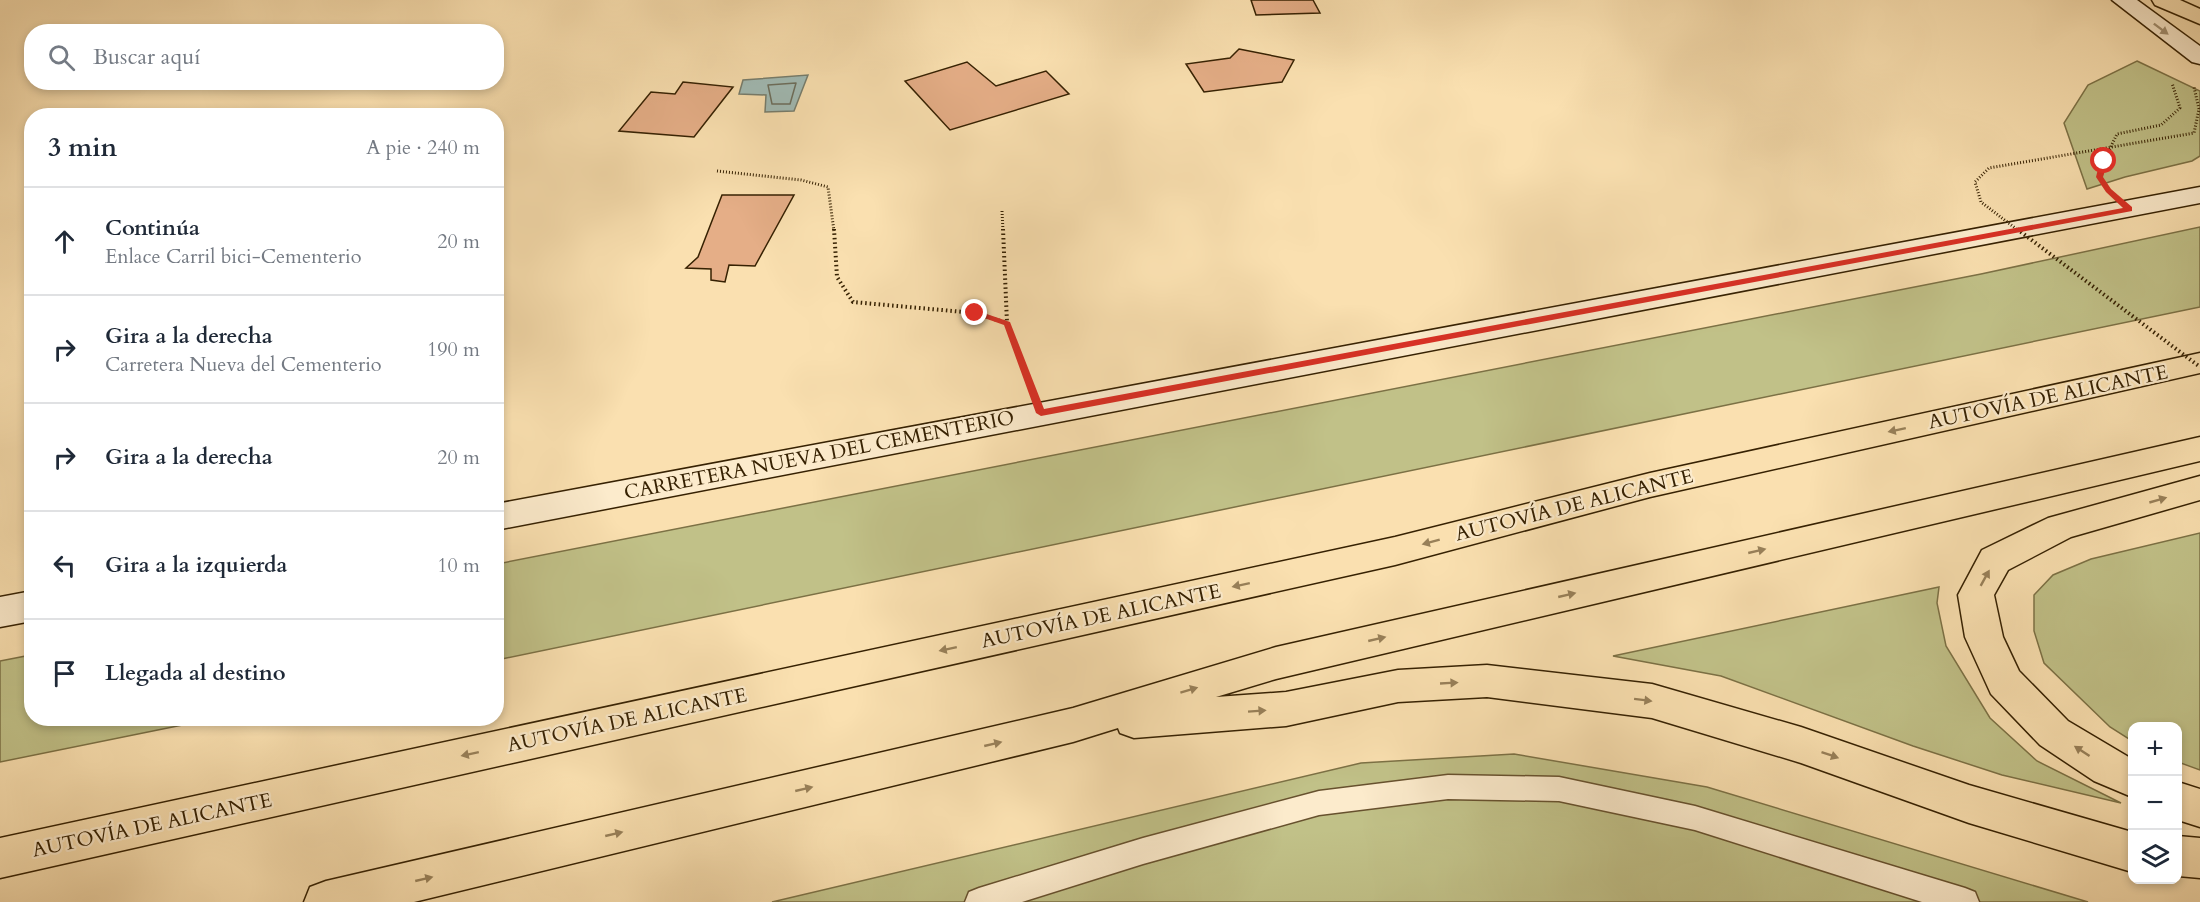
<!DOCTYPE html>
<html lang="es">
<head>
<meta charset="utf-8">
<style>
  :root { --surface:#fff; --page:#f6f6f7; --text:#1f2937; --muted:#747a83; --line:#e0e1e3 }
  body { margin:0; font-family:Cardo,serif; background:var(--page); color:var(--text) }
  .controls { position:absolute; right:18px; bottom:18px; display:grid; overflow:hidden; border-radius:12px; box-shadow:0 3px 9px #0003 }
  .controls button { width:54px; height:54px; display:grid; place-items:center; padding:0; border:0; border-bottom:2px solid var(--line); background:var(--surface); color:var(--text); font:30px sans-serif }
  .stop { position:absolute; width:18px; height:18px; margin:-14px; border:4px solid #d93025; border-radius:50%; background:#fff }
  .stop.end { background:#d93025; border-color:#fff; box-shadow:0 2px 6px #0008 }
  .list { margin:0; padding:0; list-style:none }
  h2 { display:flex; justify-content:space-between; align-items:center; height:78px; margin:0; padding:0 24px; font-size:26px }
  h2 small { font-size:20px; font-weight:400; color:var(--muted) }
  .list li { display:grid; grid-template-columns:39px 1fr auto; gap:18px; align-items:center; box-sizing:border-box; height:108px; padding:0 24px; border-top:2px solid var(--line) }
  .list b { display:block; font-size:22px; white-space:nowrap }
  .list p { margin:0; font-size:20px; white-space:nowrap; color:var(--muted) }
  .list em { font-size:20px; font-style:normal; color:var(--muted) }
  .icon { flex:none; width:33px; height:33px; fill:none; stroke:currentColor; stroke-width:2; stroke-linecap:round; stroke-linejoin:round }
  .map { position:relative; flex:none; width:2200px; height:902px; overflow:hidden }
  .search { position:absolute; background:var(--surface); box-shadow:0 3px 9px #0003; left:24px; top:24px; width:480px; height:66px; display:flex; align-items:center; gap:15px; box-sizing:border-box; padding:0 21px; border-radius:24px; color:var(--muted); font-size:22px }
  .panel { position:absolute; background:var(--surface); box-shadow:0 3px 9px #0003; left:24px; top:108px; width:480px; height:618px; border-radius:24px }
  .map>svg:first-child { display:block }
  .green { fill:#c1c188; stroke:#7c7145; stroke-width:1.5 }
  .water { fill:#a1bbb5; stroke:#767d6d; stroke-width:1.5 }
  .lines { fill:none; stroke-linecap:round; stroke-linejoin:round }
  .shore { stroke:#6c6e5c; stroke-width:1.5 }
  .building { fill:#e5ae87; stroke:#362102; stroke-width:1.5 }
  .lane-casing { stroke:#67512e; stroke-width:3 }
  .secondary-casing { stroke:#362102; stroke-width:3 }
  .highway-casing { stroke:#362102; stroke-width:3 }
  .path-far1 { stroke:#362102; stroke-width:3; stroke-dasharray:1 2; stroke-linecap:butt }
  .path { stroke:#362102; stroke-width:4; stroke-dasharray:1.5 3; stroke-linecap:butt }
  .lane { fill:#fcebcc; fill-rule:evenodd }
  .secondary { fill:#fcebcc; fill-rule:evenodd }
  .highway { fill:#fae0b0; fill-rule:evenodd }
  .path-bridge-far1 { stroke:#362102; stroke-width:3; stroke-dasharray:1 2; stroke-linecap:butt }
  .path-bridge { stroke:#362102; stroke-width:4; stroke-dasharray:1.5 3; stroke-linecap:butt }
  .oneway { fill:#a39071 }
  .oneway2 { fill:#988059 }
  .route { fill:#d93025 }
  .labels { text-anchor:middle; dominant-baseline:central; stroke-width:4.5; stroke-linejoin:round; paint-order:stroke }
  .street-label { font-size:20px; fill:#362102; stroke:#fcebcc }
</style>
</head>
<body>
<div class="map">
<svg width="2200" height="902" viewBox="0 0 2200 902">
  <rect width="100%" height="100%" fill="#fae0b0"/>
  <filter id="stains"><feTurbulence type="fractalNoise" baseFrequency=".00333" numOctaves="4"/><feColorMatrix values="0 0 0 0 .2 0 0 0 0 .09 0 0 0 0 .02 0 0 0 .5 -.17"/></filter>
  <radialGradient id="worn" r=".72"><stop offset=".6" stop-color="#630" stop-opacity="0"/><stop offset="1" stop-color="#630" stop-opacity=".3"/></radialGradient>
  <g class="green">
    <polygon points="2137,61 2200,91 2200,156 2192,161 2125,177 2087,189 2064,123 2088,85"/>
    <polygon points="2200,227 2200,307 497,660 497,564 1981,274"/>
    <polygon points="2200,533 2200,770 2178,762 2178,726 2132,726 2132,741 2110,727 2044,663 2034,631 2034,595 2053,575 2091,559"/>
    <polygon points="1939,587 1937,603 1946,646 1990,718 2037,761 2121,803 2002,775 1913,746 1721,676 1613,656"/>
    <polygon points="31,655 32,718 212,719 0,762 0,661"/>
    <polygon points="1514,754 1707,787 2088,902 772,902 1361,763"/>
  </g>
  <polygon class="water" points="808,75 794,111 765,112 766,95 739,94 743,80"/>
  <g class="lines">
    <polygon class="shore" points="796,83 790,104 772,104 768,85"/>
  </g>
  <g class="building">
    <polygon points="1251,0 1313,0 1320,13 1256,15"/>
    <polygon points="1239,49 1294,60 1282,82 1204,92 1186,64 1230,58"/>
    <polygon points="967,62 996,86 1046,71 1069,94 950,130 905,81"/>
    <polygon points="683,82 733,87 694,137 619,131 651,92 675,94"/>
    <polygon points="722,195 794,195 755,266 729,265 725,282 711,280 711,269 686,268 698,257"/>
  </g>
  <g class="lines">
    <g class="lane-casing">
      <polygon id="lane" points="1448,775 1559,777 1695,806 1965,888 1975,892 1979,902 1922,902 1695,830 1559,801 1448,799 1319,815 1143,864 1022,902 965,902 969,892 979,888 1143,838 1319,791"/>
    </g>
    <g class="secondary-casing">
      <g id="secondary">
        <polygon points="2112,0 2137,0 2200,46 2200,64 2192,62"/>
        <polygon points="2200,187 2200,203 496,530 496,504"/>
        <polygon points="32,591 32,621 0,627 0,597"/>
      </g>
    </g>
    <g class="highway-casing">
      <g id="highway">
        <polygon points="2152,0 2180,0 2200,9 2200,24 2155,5"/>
        <polygon points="2200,353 2200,373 1650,497 1395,565 0,878 0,838 1395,537 1650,473"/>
        <polygon points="2200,437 2200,461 1276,679 1216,697 1286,692 1398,670 1487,665 1652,684 1801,727 1969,785 2132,832 2132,872 1969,823 1801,763 1652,718 1487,697 1398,702 1286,726 1134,738 1120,733 1118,728 1073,742 414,902 304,902 310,887 326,881 1073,708 1276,647"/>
        <polygon points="2200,476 2200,500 2071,537 2008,570 1994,595 2003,637 2019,671 2068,721 2132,759 2132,797 2094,781 2040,745 1991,694 1965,637 1958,595 1982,550 2048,518"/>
        <polygon points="2178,782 2200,789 2200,827 2178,820"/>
        <polygon points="2178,836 2200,838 2200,878 2178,876"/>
      </g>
    </g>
    <g class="path-far1">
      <polyline points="717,171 801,180 828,187 834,231"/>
      <polyline points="2101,178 2104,161 2117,134 2161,125 2180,108 2172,83"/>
      <polyline points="1002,211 1003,231"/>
    </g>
    <g class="path">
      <polyline points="834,229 837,277 853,302 975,313 1007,323 1028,379"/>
      <polyline points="1003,229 1007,323"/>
    </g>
    <use href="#lane" class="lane"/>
    <use href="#secondary" class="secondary"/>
    <use href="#highway" class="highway"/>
    <polyline class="path-bridge-far1" points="2019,231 1981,202 1975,182 1989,168 2194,133 2199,109 2194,87"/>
    <polyline class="path-bridge" points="2017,229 2200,367"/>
  </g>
  <defs><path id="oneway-solid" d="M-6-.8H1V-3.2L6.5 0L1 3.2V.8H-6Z" transform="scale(1.5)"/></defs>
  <use class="oneway" href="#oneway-solid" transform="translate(2161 29) rotate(37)"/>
  <g class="oneway2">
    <use href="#oneway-solid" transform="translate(1897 430) rotate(168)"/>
    <use href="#oneway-solid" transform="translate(2158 500) rotate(-16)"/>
    <use href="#oneway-solid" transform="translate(1431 542) rotate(165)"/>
    <use href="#oneway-solid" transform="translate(1757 551) rotate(-13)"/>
    <use href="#oneway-solid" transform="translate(1985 578) rotate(-61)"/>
    <use href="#oneway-solid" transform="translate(1241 585) rotate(168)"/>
    <use href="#oneway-solid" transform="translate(1567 595) rotate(-13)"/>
    <use href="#oneway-solid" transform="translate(1377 639) rotate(-13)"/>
    <use href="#oneway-solid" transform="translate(948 649) rotate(168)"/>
    <use href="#oneway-solid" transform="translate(1449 683) rotate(-3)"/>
    <use href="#oneway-solid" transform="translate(1189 690) rotate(-17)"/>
    <use href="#oneway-solid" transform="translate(1643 700) rotate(7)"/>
    <use href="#oneway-solid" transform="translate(1257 711) rotate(-4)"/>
    <use href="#oneway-solid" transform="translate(993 744) rotate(-13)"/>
    <use href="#oneway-solid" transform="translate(2082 751) rotate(-147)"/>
    <use href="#oneway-solid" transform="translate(470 754) rotate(168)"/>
    <use href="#oneway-solid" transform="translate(1830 755) rotate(19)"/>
    <use href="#oneway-solid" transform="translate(804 789) rotate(-13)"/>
    <use href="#oneway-solid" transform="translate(614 834) rotate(-13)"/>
    <use href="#oneway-solid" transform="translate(424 879) rotate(-13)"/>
  </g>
  <polygon class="route" points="2104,158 2108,161 2103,177 2111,189 2132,207 2132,211 1041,416 1036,413 1004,325 970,313 975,310 1010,322 1044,409 2123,208 2106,192 2096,177 2100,161"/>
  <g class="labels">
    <g class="street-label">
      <text transform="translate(2048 397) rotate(-12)">AUTOVÍA DE ALICANTE</text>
      <text transform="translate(819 455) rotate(-11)">CARRETERA NUEVA DEL CEMENTERIO</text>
      <text transform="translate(1574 505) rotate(-14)">AUTOVÍA DE ALICANTE</text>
      <text transform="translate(1101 616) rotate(-12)">AUTOVÍA DE ALICANTE</text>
      <text transform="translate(627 720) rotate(-12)">AUTOVÍA DE ALICANTE</text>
      <text transform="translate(152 825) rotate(-12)">AUTOVÍA DE ALICANTE</text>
    </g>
  </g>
  <rect width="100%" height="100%" filter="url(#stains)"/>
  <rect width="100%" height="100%" fill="url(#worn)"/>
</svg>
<div class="controls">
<button>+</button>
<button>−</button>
<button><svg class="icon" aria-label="layers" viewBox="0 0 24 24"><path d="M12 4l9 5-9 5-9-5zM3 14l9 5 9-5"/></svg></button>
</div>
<div class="stop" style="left:2104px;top:161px"></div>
<div class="stop end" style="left:975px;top:313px"></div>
<div class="search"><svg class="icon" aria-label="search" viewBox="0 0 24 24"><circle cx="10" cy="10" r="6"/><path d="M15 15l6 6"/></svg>Buscar aquí</div>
<section class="panel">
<h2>3 min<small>A pie · 240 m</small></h2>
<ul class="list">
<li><svg class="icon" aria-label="ahead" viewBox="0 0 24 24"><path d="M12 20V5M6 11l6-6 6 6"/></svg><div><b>Continúa</b><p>Enlace Carril bici-Cementerio</p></div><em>20 m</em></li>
<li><svg class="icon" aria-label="right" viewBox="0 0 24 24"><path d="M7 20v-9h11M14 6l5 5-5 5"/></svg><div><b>Gira a la derecha</b><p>Carretera Nueva del Cementerio</p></div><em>190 m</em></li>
<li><svg class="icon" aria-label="right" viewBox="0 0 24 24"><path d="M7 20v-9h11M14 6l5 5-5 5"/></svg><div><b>Gira a la derecha</b></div><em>20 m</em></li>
<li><svg class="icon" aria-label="left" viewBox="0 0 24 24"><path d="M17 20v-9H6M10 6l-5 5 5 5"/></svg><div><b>Gira a la izquierda</b></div><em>10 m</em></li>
<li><svg class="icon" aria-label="arrive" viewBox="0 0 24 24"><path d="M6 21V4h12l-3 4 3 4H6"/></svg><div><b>Llegada al destino</b></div></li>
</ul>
</section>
</div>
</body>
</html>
